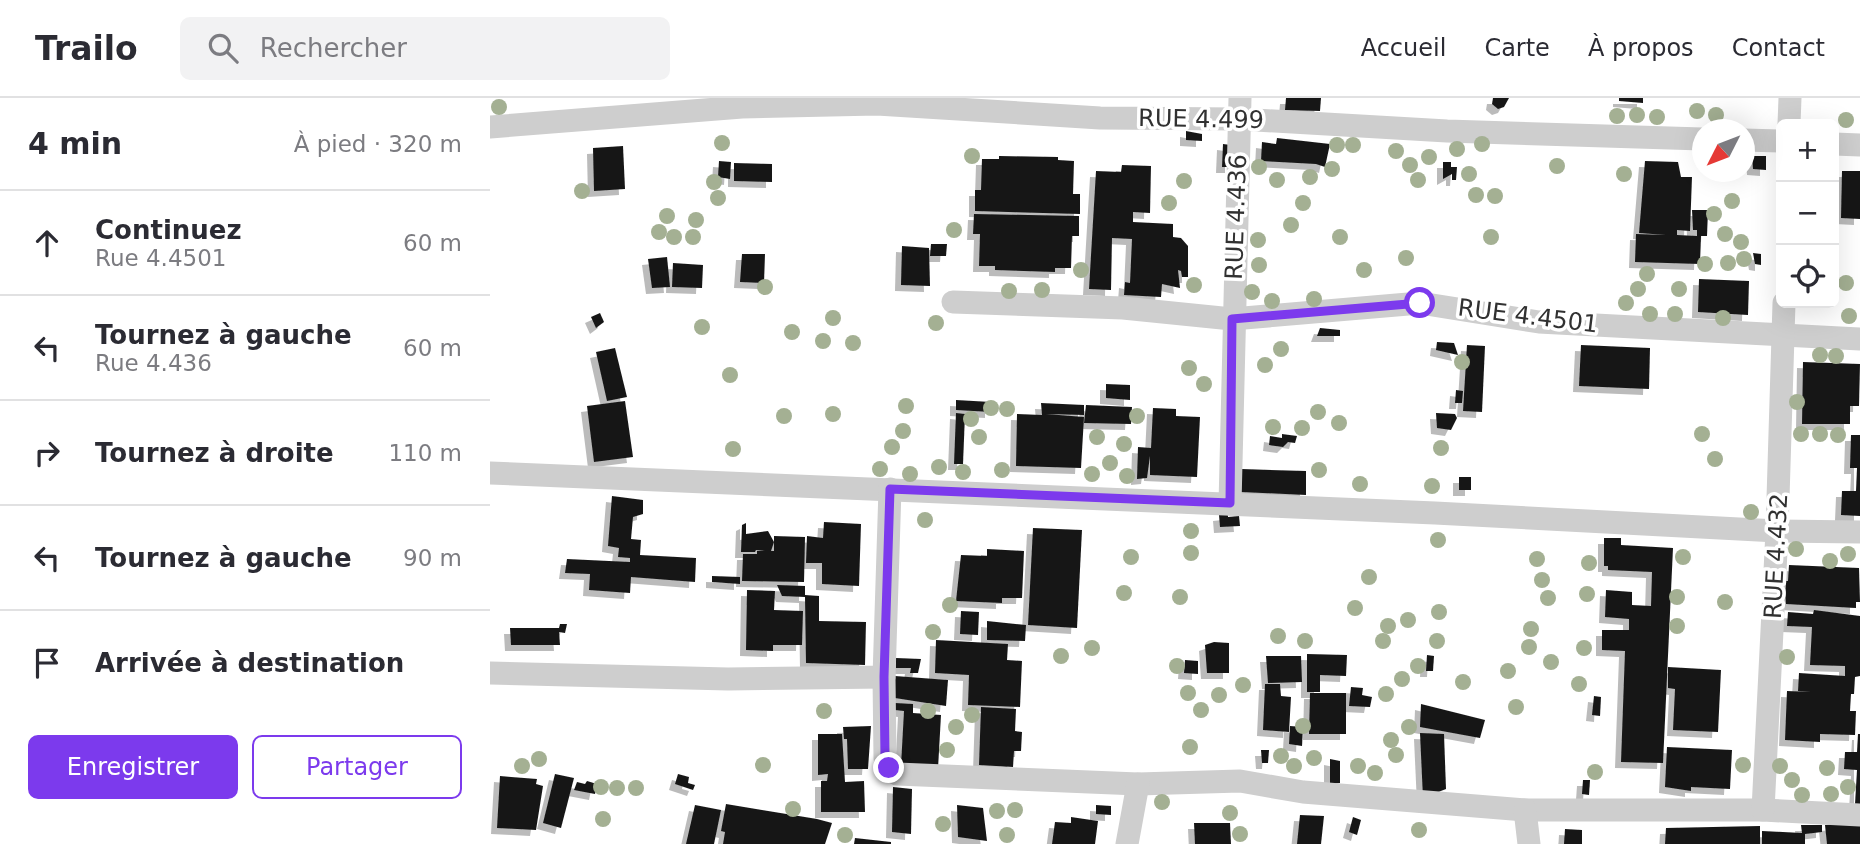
<!DOCTYPE html>
<html lang="fr">
<head>
<meta charset="utf-8">
<style>
  :root { --surface:#fff; --page:#f2f2f3; --text:#2b2b33; --muted:#7c7c81; --line:#e1e1e2; --accent:#7c3aed }
  body { margin:0; font-family:"DejaVu Sans",sans-serif; background:var(--page); color:var(--text) }
  .controls { position:absolute; right:21px; top:21px; display:grid; overflow:hidden; border-radius:10px; box-shadow:0 7px 28px #0002 }
  .controls button { width:63px; height:63px; display:grid; place-items:center; padding:0; border:0; border-bottom:2px solid var(--line); background:var(--surface); color:var(--text); font:35px sans-serif }
  .compass { position:absolute; left:1202px; top:21px; width:63px; height:63px; border-radius:50%; background:var(--surface); box-shadow:0 7px 28px #0002; rotate:228deg }
  .stop { position:absolute; width:21px; height:21px; margin:-16px; border:5px solid #7c3aed; border-radius:50%; background:#fff }
  .stop.end { background:#7c3aed; border-color:#fff; box-shadow:0 2px 7px #0008 }
  .list { margin:0; padding:0; list-style:none }
  h2 { display:flex; justify-content:space-between; align-items:center; height:91px; margin:0; padding:0 28px; font-size:30px }
  h2 small { font-size:23px; font-weight:400; color:var(--muted) }
  .list li { display:grid; grid-template-columns:46px 1fr auto; gap:21px; align-items:center; box-sizing:border-box; height:105px; padding:0 28px; border-top:2px solid var(--line) }
  .list b { display:block; font-size:26px; white-space:nowrap }
  .list p { margin:0; font-size:23px; white-space:nowrap; color:var(--muted) }
  .list em { font-size:23px; font-style:normal; color:var(--muted) }
  .actions { display:flex; gap:14px; padding:21px 28px }
  .actions a { flex:1; padding:16px 0; border:2px solid var(--accent); border-radius:10px; text-align:center; font-size:24px; color:var(--accent) }
  .actions .main { background:var(--accent); color:#fff }
  .icon { flex:none; width:38px; height:38px; fill:none; stroke:currentColor; stroke-width:2; stroke-linecap:round; stroke-linejoin:round }
  .map { position:relative; flex:none; width:1370px; height:746px; overflow:hidden }
  header { display:flex; align-items:center; gap:42px; box-sizing:border-box; height:98px; padding:0 35px; background:var(--surface); border-bottom:2px solid var(--line) }
  header strong { font-size:33px }
  nav { display:flex; gap:38px; margin-inline-start:auto; font-size:24px }
  .search { width:490px; height:63px; background:var(--page); display:flex; align-items:center; gap:18px; box-sizing:border-box; padding:0 24px; border-radius:10px; color:var(--muted); font-size:26px }
  main { display:flex }
  aside { flex:1; background:var(--surface) }
  .map>svg:first-child { display:block }
  .building { fill:#181818; filter:url(#shadow) }
  .lines { fill:none; stroke-linecap:round; stroke-linejoin:round }
  .minor { stroke:#cecece; stroke-width:23 }
  .tree { fill:#a4b093 }
  .route { stroke:#7c3aed; stroke-width:9 }
  .labels { text-anchor:middle; dominant-baseline:central; stroke-width:7; stroke-linejoin:round; paint-order:stroke }
  .street-label { font-size:24px; fill:#313131; stroke:#fff }
</style>
</head>
<body>
<header>
<strong>Trailo</strong>
<div class="search"><svg class="icon" aria-label="search" viewBox="0 0 24 24"><circle cx="10" cy="10" r="6"/><path d="M15 15l6 6"/></svg>Rechercher</div>
<nav><a>Accueil</a><a>Carte</a><a>À propos</a><a>Contact</a></nav>
</header>
<main>
<aside>
<h2>4 min<small>À pied · 320 m</small></h2>
<ul class="list">
<li><svg class="icon" aria-label="ahead" viewBox="0 0 24 24"><path d="M12 20V5M6 11l6-6 6 6"/></svg><div><b>Continuez</b><p>Rue 4.4501</p></div><em>60 m</em></li>
<li><svg class="icon" aria-label="left" viewBox="0 0 24 24"><path d="M17 20v-9H6M10 6l-5 5 5 5"/></svg><div><b>Tournez à gauche</b><p>Rue 4.436</p></div><em>60 m</em></li>
<li><svg class="icon" aria-label="right" viewBox="0 0 24 24"><path d="M7 20v-9h11M14 6l5 5-5 5"/></svg><div><b>Tournez à droite</b></div><em>110 m</em></li>
<li><svg class="icon" aria-label="left" viewBox="0 0 24 24"><path d="M17 20v-9H6M10 6l-5 5 5 5"/></svg><div><b>Tournez à gauche</b></div><em>90 m</em></li>
<li><svg class="icon" aria-label="arrive" viewBox="0 0 24 24"><path d="M6 21V4h12l-3 4 3 4H6"/></svg><div><b>Arrivée à destination</b></div></li>
</ul>
<div class="actions"><a class="main">Enregistrer</a><a>Partager</a></div>
</aside>
<div class="map">
<svg width="1370" height="746" viewBox="0 0 1370 746">
  <defs>
    <filter id="shadow"><feDropShadow dx="-6" dy="6" stdDeviation="0" flood-color="#0004"/></filter>
  </defs>
  <rect width="100%" height="100%" fill="#fff"/>
  <g class="building">
    <polygon points="796,0 831,0 830,13 795,12"/>
    <polygon points="1003,0 1019,0 1014,9 1008,11 1002,6"/>
    <polygon points="1129,0 1153,0 1153,5 1129,3"/>
    <polygon points="696,33 712,36 712,43 696,42"/>
    <polygon points="787,40 840,46 835,69 826,66 771,63 772,44 786,46"/>
    <polygon points="733,46 741,47 741,69 732,69"/>
    <polygon points="133,48 135,91 104,93 103,50"/>
    <polygon points="509,58 568,59 568,62 584,63 583,96 590,96 590,116 485,113 485,92 491,92 492,61 509,61"/>
    <polygon points="1262,58 1276,58 1276,72 1263,71"/>
    <polygon points="229,63 241,64 240,81 228,79"/>
    <polygon points="1155,63 1188,64 1191,79 1202,79 1200,133 1187,132 1187,137 1207,138 1207,132 1203,132 1202,112 1218,112 1217,138 1211,138 1210,166 1145,164 1146,136 1176,137 1149,135"/>
    <polygon points="953,64 961,64 961,69 967,69 966,82 962,82 962,76 953,81"/>
    <polygon points="244,65 282,66 282,84 244,83"/>
    <polygon points="632,67 661,68 660,115 643,114 643,124 683,126 683,139 691,140 698,148 698,179 692,179 691,173 688,172 690,190 672,186 671,199 634,197 635,184 640,185 642,141 622,140 621,192 599,191 606,73 631,74"/>
    <polygon points="1352,73 1370,73 1370,121 1351,120"/>
    <polygon points="484,116 589,118 589,138 582,138 581,170 565,170 565,174 505,172 505,168 489,168 490,136 483,136"/>
    <polygon points="441,146 457,146 456,158 440,158"/>
    <polygon points="412,148 439,150 440,188 411,187"/>
    <polygon points="1263,155 1271,156 1271,167 1265,166"/>
    <polygon points="252,156 275,156 274,185 250,184"/>
    <polygon points="177,159 180,189 162,190 158,161"/>
    <polygon points="183,165 213,167 212,190 182,189"/>
    <polygon points="1209,181 1259,183 1258,217 1208,214"/>
    <polygon points="110,215 114,224 106,230 101,219"/>
    <polygon points="830,230 850,232 850,238 827,238"/>
    <polygon points="947,244 964,245 968,257 946,252"/>
    <polygon points="977,247 995,248 992,314 973,313"/>
    <polygon points="1091,247 1160,250 1159,291 1089,288"/>
    <polygon points="125,250 137,299 117,303 106,254"/>
    <polygon points="1313,264 1370,266 1369,308 1360,308 1360,326 1312,326"/>
    <polygon points="616,286 640,287 640,302 616,300"/>
    <polygon points="966,292 973,293 972,305 965,305"/>
    <polygon points="466,302 501,304 501,314 466,312"/>
    <polygon points="135,303 143,359 104,364 97,308"/>
    <polygon points="551,305 594,307 594,317 556,316 594,319 591,370 526,368 527,316 552,317"/>
    <polygon points="596,307 642,309 641,326 594,325"/>
    <polygon points="663,310 686,311 686,318 710,319 707,379 660,377 660,358 657,380 647,381 648,349 661,350"/>
    <polygon points="466,315 475,316 473,366 464,366"/>
    <polygon points="946,315 965,316 967,320 961,332 947,330"/>
    <polygon points="792,336 807,338 805,345 798,344 793,349 779,347 780,338 792,340"/>
    <polygon points="1361,337 1370,337 1370,418 1351,417 1352,393 1366,393 1367,370 1360,370"/>
    <polygon points="752,371 816,373 816,397 751,394"/>
    <rect x="969" y="379" width="12" height="13"/>
    <polygon points="122,398 153,402 153,416 143,419 141,441 151,442 150,457 206,460 205,484 141,479 140,495 99,492 100,476 75,475 77,461 140,464 140,460 128,459 129,450 118,448"/>
    <polygon points="738,416 738,419 749,418 750,428 730,429 729,417"/>
    <polygon points="334,424 371,426 369,488 332,486 332,465 316,465 317,438 333,440"/>
    <polygon points="256,425 256,436 278,433 284,444 281,453 284,453 284,438 315,439 314,484 252,483 253,456 267,456 267,453 275,453 266,452 265,454 251,454 252,427"/>
    <polygon points="543,430 592,432 587,530 538,527"/>
    <polygon points="1114,440 1131,440 1131,447 1183,450 1173,665 1131,664 1135,553 1112,552 1112,532 1139,532 1139,521 1115,519 1116,492 1142,494 1142,507 1161,508 1162,474 1118,472 1118,468 1114,468"/>
    <polygon points="497,451 534,453 532,500 512,500 512,505 466,503 471,457 497,458"/>
    <polygon points="1299,467 1369,470 1370,504 1366,504 1366,510 1296,506 1294,483 1298,483"/>
    <polygon points="222,478 250,479 250,486 222,484"/>
    <polygon points="287,487 315,488 315,497 329,498 329,523 376,524 375,567 316,565 315,499 292,498"/>
    <polygon points="257,492 285,493 284,512 313,513 312,547 283,547 283,553 256,552"/>
    <polygon points="1324,512 1370,518 1370,578 1365,579 1364,596 1361,596 1360,613 1366,613 1365,637 1330,636 1330,644 1295,642 1297,593 1321,594 1308,593 1309,575 1355,578 1355,568 1320,567 1322,529 1297,528 1298,514 1323,516"/>
    <polygon points="471,513 489,514 488,537 470,536"/>
    <polygon points="497,523 536,527 535,543 497,542"/>
    <polygon points="70,526 77,526 75,535 69,534 70,547 21,547 20,530 69,530"/>
    <polygon points="446,542 518,546 517,562 532,563 530,609 478,607 479,577 445,575"/>
    <polygon points="724,544 739,545 739,575 717,575 715,547"/>
    <polygon points="817,556 857,557 856,578 830,577 830,594 817,594"/>
    <polygon points="937,557 944,558 943,573 936,573"/>
    <polygon points="776,558 811,558 812,584 778,585"/>
    <polygon points="406,560 431,561 428,575 420,575 421,570 406,570"/>
    <polygon points="695,562 708,563 708,576 694,575"/>
    <polygon points="1178,569 1231,572 1228,634 1183,632 1185,591 1178,590"/>
    <polygon points="405,578 458,582 456,608 405,600"/>
    <polygon points="775,586 790,586 791,598 801,599 799,634 773,632"/>
    <polygon points="861,589 873,590 872,597 882,599 880,609 859,608"/>
    <polygon points="820,595 856,595 856,636 819,636"/>
    <polygon points="1104,598 1111,599 1110,618 1102,617"/>
    <polygon points="405,605 423,606 423,615 451,617 448,671 411,668 414,613 405,612"/>
    <polygon points="931,606 995,622 990,640 930,629"/>
    <polygon points="491,609 526,611 525,633 532,634 531,653 524,653 523,669 489,667"/>
    <polygon points="381,628 378,671 358,671 357,641 354,641 353,629"/>
    <polygon points="800,628 813,629 812,648 799,646"/>
    <polygon points="930,635 954,636 956,691 933,700"/>
    <polygon points="328,636 352,636 355,684 374,683 375,714 331,714 331,683 337,683 338,676 328,677"/>
    <polygon points="1368,636 1370,636 1370,706 1365,706 1367,672 1354,671 1355,654 1367,654"/>
    <polygon points="1177,649 1242,652 1240,691 1201,689 1201,693 1175,689"/>
    <polygon points="771,652 779,652 778,665 772,665"/>
    <polygon points="840,661 850,663 850,685 840,686"/>
    <polygon points="65,676 84,680 71,730 53,725"/>
    <polygon points="188,676 199,679 198,685 205,687 203,692 185,686"/>
    <polygon points="10,678 47,681 46,686 53,688 46,732 7,730"/>
    <polygon points="1093,682 1100,682 1099,697 1092,696"/>
    <polygon points="97,683 107,686 105,696 84,692 87,684 95,686"/>
    <polygon points="403,689 422,691 421,736 402,734"/>
    <polygon points="236,706 327,721 342,725 335,746 233,746 235,734 231,733"/>
    <polygon points="205,707 231,712 224,746 196,746"/>
    <polygon points="467,707 493,710 497,743 468,739"/>
    <polygon points="606,707 621,708 621,717 606,716"/>
    <polygon points="810,717 834,718 831,746 807,746"/>
    <polygon points="581,719 608,723 605,746 562,746 565,724 581,725"/>
    <polygon points="863,719 871,722 867,737 859,734"/>
    <polygon points="704,725 740,725 741,746 705,746"/>
    <polygon points="1370,725 1370,746 1337,746 1335,727"/>
    <polygon points="1311,727 1332,727 1332,734 1315,736 1315,746 1272,746 1272,733 1312,735"/>
    <polygon points="1270,728 1270,746 1175,746 1176,730"/>
    <polygon points="1075,731 1092,732 1092,746 1074,746"/>
    <polygon points="365,740 401,744 401,746 364,746"/>
  </g>
  <g class="lines">
    <g class="minor">
      <polyline points="1299,26 1300,0"/>
      <polyline points="0,29 252,9 387,6 610,20 749,21 957,33 1212,41"/>
      <polyline points="1254,42 1291,43"/>
      <polyline points="1344,46 1370,47"/>
      <polyline points="463,204 633,210 742,221 930,205 1049,224 1370,241"/>
      <polyline points="0,375 945,415 1287,433 1370,434"/>
      <polyline points="740,406 750,0"/>
      <polyline points="0,575 238,581 394,579 400,391"/>
      <polyline points="394,579 395,660 399,670 407,676 648,686 750,683 813,694 1035,712 1273,712 1370,717"/>
      <polyline points="1035,712 1039,746"/>
      <polyline points="1273,712 1287,433 1294,205"/>
      <polyline points="637,746 648,686"/>
    </g>
  </g>
  <g class="tree">
    <circle cx="9" cy="9" r="8"/>
    <circle cx="1207" cy="13" r="8"/>
    <circle cx="1147" cy="17" r="8"/>
    <circle cx="1226" cy="17" r="8"/>
    <circle cx="1127" cy="18" r="8"/>
    <circle cx="1167" cy="19" r="8"/>
    <circle cx="1356" cy="22" r="8"/>
    <circle cx="232" cy="45" r="8"/>
    <circle cx="992" cy="46" r="8"/>
    <circle cx="847" cy="47" r="8"/>
    <circle cx="863" cy="47" r="8"/>
    <circle cx="967" cy="51" r="8"/>
    <circle cx="906" cy="53" r="8"/>
    <circle cx="482" cy="58" r="8"/>
    <circle cx="939" cy="59" r="8"/>
    <circle cx="920" cy="67" r="8"/>
    <circle cx="1067" cy="68" r="8"/>
    <circle cx="769" cy="69" r="8"/>
    <circle cx="842" cy="71" r="8"/>
    <circle cx="979" cy="76" r="8"/>
    <circle cx="1134" cy="76" r="8"/>
    <circle cx="820" cy="79" r="8"/>
    <circle cx="787" cy="82" r="8"/>
    <circle cx="928" cy="82" r="8"/>
    <circle cx="694" cy="83" r="8"/>
    <circle cx="224" cy="84" r="8"/>
    <circle cx="92" cy="93" r="8"/>
    <circle cx="986" cy="97" r="8"/>
    <circle cx="1005" cy="98" r="8"/>
    <circle cx="228" cy="100" r="8"/>
    <circle cx="1242" cy="103" r="8"/>
    <circle cx="679" cy="105" r="8"/>
    <circle cx="813" cy="105" r="8"/>
    <circle cx="1224" cy="116" r="8"/>
    <circle cx="177" cy="118" r="8"/>
    <circle cx="206" cy="122" r="8"/>
    <circle cx="801" cy="127" r="8"/>
    <circle cx="464" cy="132" r="8"/>
    <circle cx="169" cy="134" r="8"/>
    <circle cx="1235" cy="136" r="8"/>
    <circle cx="184" cy="139" r="8"/>
    <circle cx="203" cy="139" r="8"/>
    <circle cx="850" cy="139" r="8"/>
    <circle cx="1001" cy="139" r="8"/>
    <circle cx="768" cy="142" r="8"/>
    <circle cx="1251" cy="144" r="8"/>
    <circle cx="916" cy="160" r="8"/>
    <circle cx="1254" cy="161" r="8"/>
    <circle cx="1238" cy="165" r="8"/>
    <circle cx="1215" cy="166" r="8"/>
    <circle cx="769" cy="167" r="8"/>
    <circle cx="591" cy="172" r="8"/>
    <circle cx="874" cy="172" r="8"/>
    <circle cx="1157" cy="176" r="8"/>
    <circle cx="1356" cy="185" r="8"/>
    <circle cx="704" cy="187" r="8"/>
    <circle cx="275" cy="189" r="8"/>
    <circle cx="1148" cy="191" r="8"/>
    <circle cx="1189" cy="191" r="8"/>
    <circle cx="552" cy="192" r="8"/>
    <circle cx="519" cy="193" r="8"/>
    <circle cx="762" cy="194" r="8"/>
    <circle cx="824" cy="201" r="8"/>
    <circle cx="782" cy="203" r="8"/>
    <circle cx="1136" cy="205" r="8"/>
    <circle cx="1160" cy="216" r="8"/>
    <circle cx="1185" cy="216" r="8"/>
    <circle cx="1359" cy="218" r="8"/>
    <circle cx="343" cy="220" r="8"/>
    <circle cx="1233" cy="220" r="8"/>
    <circle cx="446" cy="225" r="8"/>
    <circle cx="212" cy="229" r="8"/>
    <circle cx="302" cy="234" r="8"/>
    <circle cx="333" cy="243" r="8"/>
    <circle cx="363" cy="245" r="8"/>
    <circle cx="791" cy="251" r="8"/>
    <circle cx="1330" cy="257" r="8"/>
    <circle cx="1346" cy="258" r="8"/>
    <circle cx="972" cy="264" r="8"/>
    <circle cx="775" cy="267" r="8"/>
    <circle cx="699" cy="270" r="8"/>
    <circle cx="240" cy="277" r="8"/>
    <circle cx="714" cy="286" r="8"/>
    <circle cx="1307" cy="304" r="8"/>
    <circle cx="416" cy="308" r="8"/>
    <circle cx="501" cy="310" r="8"/>
    <circle cx="517" cy="311" r="8"/>
    <circle cx="828" cy="314" r="8"/>
    <circle cx="343" cy="316" r="8"/>
    <circle cx="294" cy="318" r="8"/>
    <circle cx="647" cy="318" r="8"/>
    <circle cx="481" cy="321" r="8"/>
    <circle cx="849" cy="325" r="8"/>
    <circle cx="783" cy="329" r="8"/>
    <circle cx="812" cy="330" r="8"/>
    <circle cx="413" cy="333" r="8"/>
    <circle cx="1212" cy="336" r="8"/>
    <circle cx="1311" cy="336" r="8"/>
    <circle cx="1330" cy="336" r="8"/>
    <circle cx="1348" cy="337" r="8"/>
    <circle cx="489" cy="339" r="8"/>
    <circle cx="607" cy="339" r="8"/>
    <circle cx="634" cy="346" r="8"/>
    <circle cx="402" cy="349" r="8"/>
    <circle cx="951" cy="350" r="8"/>
    <circle cx="243" cy="351" r="8"/>
    <circle cx="1225" cy="361" r="8"/>
    <circle cx="620" cy="365" r="8"/>
    <circle cx="449" cy="369" r="8"/>
    <circle cx="390" cy="371" r="8"/>
    <circle cx="512" cy="372" r="8"/>
    <circle cx="829" cy="372" r="8"/>
    <circle cx="473" cy="374" r="8"/>
    <circle cx="420" cy="376" r="8"/>
    <circle cx="602" cy="376" r="8"/>
    <circle cx="637" cy="378" r="8"/>
    <circle cx="870" cy="386" r="8"/>
    <circle cx="942" cy="388" r="8"/>
    <circle cx="1261" cy="414" r="8"/>
    <circle cx="435" cy="422" r="8"/>
    <circle cx="701" cy="433" r="8"/>
    <circle cx="948" cy="442" r="8"/>
    <circle cx="1306" cy="451" r="8"/>
    <circle cx="701" cy="455" r="8"/>
    <circle cx="1358" cy="456" r="8"/>
    <circle cx="641" cy="459" r="8"/>
    <circle cx="1193" cy="459" r="8"/>
    <circle cx="1047" cy="461" r="8"/>
    <circle cx="1340" cy="463" r="8"/>
    <circle cx="1099" cy="465" r="8"/>
    <circle cx="879" cy="479" r="8"/>
    <circle cx="1052" cy="482" r="8"/>
    <circle cx="634" cy="495" r="8"/>
    <circle cx="1097" cy="496" r="8"/>
    <circle cx="690" cy="499" r="8"/>
    <circle cx="1187" cy="499" r="8"/>
    <circle cx="1058" cy="500" r="8"/>
    <circle cx="1235" cy="504" r="8"/>
    <circle cx="460" cy="507" r="8"/>
    <circle cx="865" cy="510" r="8"/>
    <circle cx="949" cy="514" r="8"/>
    <circle cx="918" cy="522" r="8"/>
    <circle cx="898" cy="528" r="8"/>
    <circle cx="1187" cy="528" r="8"/>
    <circle cx="1041" cy="531" r="8"/>
    <circle cx="443" cy="534" r="8"/>
    <circle cx="788" cy="538" r="8"/>
    <circle cx="815" cy="543" r="8"/>
    <circle cx="893" cy="543" r="8"/>
    <circle cx="947" cy="543" r="8"/>
    <circle cx="1039" cy="549" r="8"/>
    <circle cx="602" cy="550" r="8"/>
    <circle cx="1094" cy="550" r="8"/>
    <circle cx="571" cy="558" r="8"/>
    <circle cx="1297" cy="559" r="8"/>
    <circle cx="1061" cy="564" r="8"/>
    <circle cx="687" cy="568" r="8"/>
    <circle cx="928" cy="568" r="8"/>
    <circle cx="1018" cy="573" r="8"/>
    <circle cx="912" cy="581" r="8"/>
    <circle cx="973" cy="584" r="8"/>
    <circle cx="1089" cy="586" r="8"/>
    <circle cx="753" cy="587" r="8"/>
    <circle cx="698" cy="595" r="8"/>
    <circle cx="896" cy="596" r="8"/>
    <circle cx="729" cy="597" r="8"/>
    <circle cx="1026" cy="609" r="8"/>
    <circle cx="711" cy="612" r="8"/>
    <circle cx="334" cy="613" r="8"/>
    <circle cx="438" cy="613" r="8"/>
    <circle cx="482" cy="617" r="8"/>
    <circle cx="813" cy="628" r="8"/>
    <circle cx="466" cy="629" r="8"/>
    <circle cx="919" cy="629" r="8"/>
    <circle cx="901" cy="642" r="8"/>
    <circle cx="700" cy="649" r="8"/>
    <circle cx="457" cy="652" r="8"/>
    <circle cx="906" cy="657" r="8"/>
    <circle cx="791" cy="658" r="8"/>
    <circle cx="824" cy="660" r="8"/>
    <circle cx="49" cy="661" r="8"/>
    <circle cx="273" cy="667" r="8"/>
    <circle cx="1253" cy="667" r="8"/>
    <circle cx="32" cy="668" r="8"/>
    <circle cx="804" cy="668" r="8"/>
    <circle cx="868" cy="668" r="8"/>
    <circle cx="1290" cy="668" r="8"/>
    <circle cx="1337" cy="670" r="8"/>
    <circle cx="1105" cy="674" r="8"/>
    <circle cx="885" cy="675" r="8"/>
    <circle cx="1302" cy="682" r="8"/>
    <circle cx="111" cy="689" r="8"/>
    <circle cx="1358" cy="689" r="8"/>
    <circle cx="127" cy="690" r="8"/>
    <circle cx="146" cy="690" r="8"/>
    <circle cx="1341" cy="696" r="8"/>
    <circle cx="1312" cy="697" r="8"/>
    <circle cx="672" cy="704" r="8"/>
    <circle cx="303" cy="711" r="8"/>
    <circle cx="525" cy="712" r="8"/>
    <circle cx="507" cy="713" r="8"/>
    <circle cx="740" cy="715" r="8"/>
    <circle cx="113" cy="721" r="8"/>
    <circle cx="453" cy="726" r="8"/>
    <circle cx="929" cy="732" r="8"/>
    <circle cx="750" cy="736" r="8"/>
    <circle cx="355" cy="737" r="8"/>
    <circle cx="517" cy="737" r="8"/>
  </g>
  <g class="lines">
    <polyline class="route" points="399,670 395,660 394,579 400,391 740,405 742,221 930,205"/>
  </g>
  <g class="labels">
    <g class="street-label">
      <text transform="translate(711 21) rotate(1)">RUE 4.499</text>
      <text transform="translate(746 119) rotate(-88)">RUE 4.436</text>
      <text transform="translate(1038 218) rotate(7)">RUE 4.4501</text>
      <text transform="translate(1286 458) rotate(-87)">RUE 4.432</text>
    </g>
  </g>
</svg>
<div class="controls">
<button>+</button>
<button>−</button>
<button><svg class="icon" aria-label="locate" viewBox="0 0 24 24"><circle cx="12" cy="12" r="6"/><path d="M12 2v4M12 18v4M2 12h4M18 12h4"/></svg></button>
</div>
<svg class="compass" viewBox="-18 -18 36 36"><path d="M0-13l5 13h-10z" fill="#e53935"/><path d="M0 13l5-13h-10z" fill="#7c7c81"/></svg>
<div class="stop" style="left:930px;top:205px"></div>
<div class="stop end" style="left:399px;top:670px"></div>
</div>
</main>
</body>
</html>
